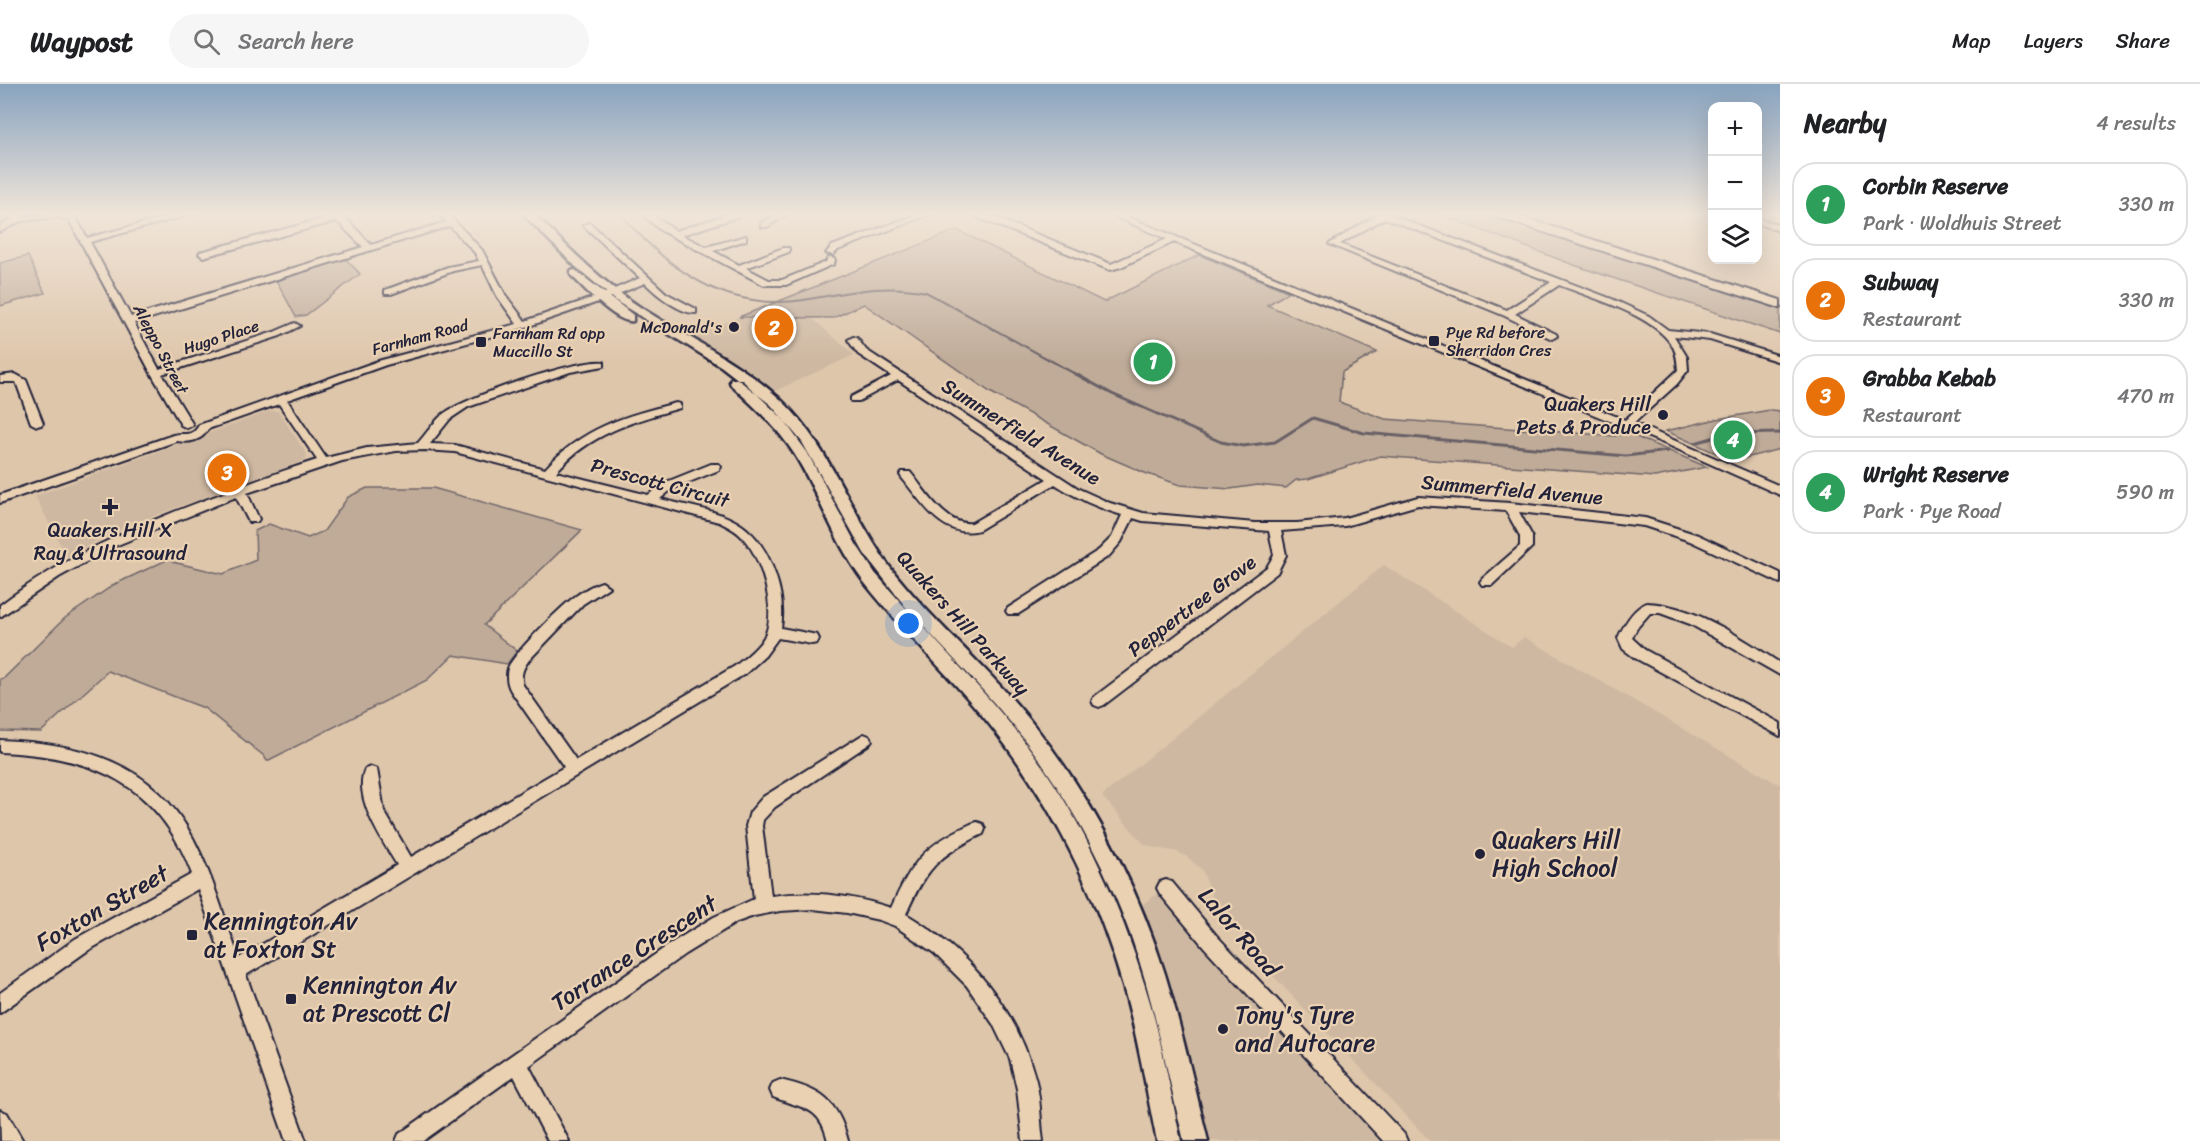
<!DOCTYPE html>
<html lang="en">
<head>
<meta charset="utf-8">
<style>
  :root { --surface:#fff; --page:#f6f6f6; --text:#202124; --muted:#757577; --line:#e0e0e0; --accent:#22223b }
  body { margin:0; font-family:Sriracha,sans-serif; background:var(--page); color:var(--text) }
  .controls { position:absolute; right:18px; top:18px; display:grid; overflow:hidden; border-radius:12px; box-shadow:0 6px 24px #0002 }
  .controls button { width:54px; height:54px; display:grid; place-items:center; padding:0; border:0; border-bottom:2px solid var(--line); background:var(--surface); color:var(--text); font:30px sans-serif }
  .you { position:absolute; left:909px; top:540px; width:21px; height:21px; margin:-15px; border:4px solid #fff; border-radius:50%; background:#1a73e8; box-shadow:0 0 0 9px #1a73e833 }
  .badge { display:grid; place-items:center; width:39px; height:39px; border-radius:50%; background:var(--accent); color:#fff; font-size:20px; font-weight:700 }
  .pin { position:absolute; translate:-50% -50%; border:3px solid #fff; box-shadow:0 2px 6px #0006 }
  .list { margin:0; padding:0; list-style:none }
  h2 { display:flex; justify-content:space-between; align-items:center; height:78px; margin:0; padding:0 24px; font-size:26px }
  h2 small { font-size:20px; font-weight:400; color:var(--muted) }
  .list li { display:grid; grid-template-columns:39px 1fr auto; gap:18px; align-items:center; box-sizing:border-box; height:84px; margin:0 12px 12px; padding:0 12px; border:2px solid var(--line); border-radius:24px }
  .list b { display:block; font-size:22px; white-space:nowrap }
  .list p { margin:0; font-size:20px; white-space:nowrap; color:var(--muted) }
  .list em { font-size:20px; font-style:normal; color:var(--muted) }
  .icon { flex:none; width:33px; height:33px; fill:none; stroke:currentColor; stroke-width:2; stroke-linecap:round; stroke-linejoin:round }
  .map { position:relative; flex:none; width:1780px; height:1057px; overflow:hidden }
  header { display:flex; align-items:center; gap:36px; box-sizing:border-box; height:84px; padding:0 30px; background:var(--surface); border-bottom:2px solid var(--line) }
  header strong { font-size:28px }
  nav { display:flex; gap:33px; margin-inline-start:auto; font-size:21px }
  .search { width:420px; height:54px; background:var(--page); display:flex; align-items:center; gap:15px; box-sizing:border-box; padding:0 21px; border-radius:33px; color:var(--muted); font-size:22px }
  main { display:flex }
  aside { flex:1; background:var(--surface) }
  .map>svg:first-child { display:block }
  .built { fill:#ceb8a1 }
  .green { fill:#bfab98; stroke:#70666a; stroke-width:1.5 }
  .lines { fill:none; stroke-linecap:round; stroke-linejoin:round }
  .stream-far1 { stroke:#696066; stroke-width:2 }
  .stream { stroke:#696066; stroke-width:3 }
  .minor-casing { stroke:#22223b; stroke-width:4 }
  .major-casing { stroke:#22223b; stroke-width:5 }
  .highway-casing { stroke:#22223b; stroke-width:4 }
  .minor { fill:#ead1b2; fill-rule:evenodd }
  .major { fill:#ead1b2; fill-rule:evenodd }
  .highway { fill:#ead1b2; fill-rule:evenodd }
  .poi-dot { fill:#22223b; stroke:#ead1b2; stroke-width:2 }
  .labels { text-anchor:middle; dominant-baseline:central; stroke-width:4.5; stroke-linejoin:round; paint-order:stroke }
  .far-poi-label { font-size:16px; fill:#22223b; stroke:#ead1b2; text-anchor:start }
  .far-street-label { font-size:16px; fill:#22223b; stroke:#ead1b2 }
  .poi-label { font-size:20px; fill:#22223b; stroke:#ead1b2; text-anchor:end }
  .street-label { font-size:20px; fill:#22223b; stroke:#ead1b2 }
  .near-poi-label { font-size:24px; fill:#22223b; stroke:#ead1b2; text-anchor:start }
  .near-street-label { font-size:24px; fill:#22223b; stroke:#ead1b2 }
</style>
</head>
<body>
<header>
<strong>Waypost</strong>
<div class="search"><svg class="icon" aria-label="search" viewBox="0 0 24 24"><circle cx="10" cy="10" r="6"/><path d="M15 15l6 6"/></svg>Search here</div>
<nav><a>Map</a><a>Layers</a><a>Share</a></nav>
</header>
<main>
<div class="map">
<svg width="1780" height="1057" viewBox="0 0 1780 1057">
  <rect width="100%" height="100%" fill="#dec6ab"/>
  <filter id="ink" filterUnits="userSpaceOnUse"><feTurbulence type="fractalNoise" baseFrequency=".0167" numOctaves="2"/><feDisplacementMap in="SourceGraphic" scale="12" xChannelSelector="R" yChannelSelector="G"/><feConvolveMatrix kernelMatrix="1 2 1 2 8 2 1 2 1" color-interpolation-filters="sRGB"/></filter>
  <g filter="url(#ink)">
    <g class="built">
      <polygon points="739,233 812,234 854,271 768,310 685,254"/>
      <polygon points="270,327 278,327 306,369 307,373 303,377 151,433 104,453 67,473 35,412"/>
      <polygon points="1384,481 1512,563 1524,553 1780,701 1780,1057 1430,1057 1259,877 1252,858 1245,849 1213,815 1202,786 1186,772 1174,767 1154,764 1144,760 1102,712"/>
      <polygon points="1166,804 1397,1057 1196,1057 1132,827"/>
    </g>
    <g class="green">
      <polygon points="1436,129 1489,129 1780,224 1780,250 1574,181"/>
      <polygon points="957,146 1104,218 1199,171 1289,208 1267,221 1377,268 1342,288 1339,318 1385,335 1615,352 1627,349 1707,383 1655,393 1380,372 1308,395 1296,396 1286,404 1258,401 1230,405 1180,401 1145,389 1101,370 990,308 864,220 833,234 739,233"/>
      <polygon points="28,172 45,209 0,222 0,179"/>
      <polygon points="346,175 360,190 306,231 296,233 276,196"/>
      <polygon points="1770,326 1780,327 1780,365 1734,377 1666,347 1717,335"/>
      <polygon points="367,404 433,404 582,446 484,541 517,567 507,580 453,571 427,596 267,677 264,672 204,624 108,587 41,648 0,647 0,595 4,594 65,534 115,500 171,474 173,478 223,490 256,476 255,447 269,440 308,454 324,447 348,413"/>
    </g>
    <g class="lines">
      <path class="stream-far1" d="M620,129c48,57 106,99 184,87 42,-7 80,-17 122,-8l151,83"/>
      <g class="stream">
        <polyline points="1074,289 1112,310 1221,358 1243,362 1275,358 1313,334 1364,349 1626,372 1668,367"/>
        <polyline points="1695,359 1726,350 1780,349"/>
      </g>
      <g class="minor-casing">
        <g id="minor">
          <path d="M4,129h10l9,3 44,-3 8,3 12,22 95,-25h14l-106,29 41,75 232,-70 -26,-26 -134,36 -4,-3 1,-2 137,-37 9,3 25,27 75,-23 -8,-9h9l35,37 24,46 19,25 73,-25 42,-18 -57,-53 7,-2 76,70 30,16v4c-16,1 -40,-19 -51,-30l-41,17 -78,27 -140,38 -99,35 39,58 41,-10 51,-5c8,-9 15,-20 24,-28 19,-17 137,-57 162,-53v4l-34,6 -102,35 -18,12 -20,25 25,1 90,24c37,-41 79,-53 131,-66l4,1v4c-47,13 -91,26 -124,64l92,23 16,-12 47,-19h8l2,3 -2,3 -47,19 -12,10c55,14 94,13 115,75 6,17 9,36 6,54l31,6 5,1 2,4 -2,4 -5,1 -34,-6 -13,18 -20,18 -499,301 60,166h-20l-88,-252 -111,62 -87,62v-20l75,-54 117,-65c-34,-91 -99,-118 -192,-122v-12c81,3 153,22 193,98 20,38 31,80 46,120l158,-93c-14,-23 -45,-68 -32,-96l6,-2 6,2 7,42 27,46 153,-90 -53,-76c-4,-7 -5,-15 -3,-23 6,-15 51,-59 65,-70 8,-6 19,-13 29,-16l7,5 -26,17 -54,56c-6,8 -9,15 -6,25l53,75 159,-94c11,-9 26,-20 31,-33 10,-26 -5,-77 -24,-96 -6,-7 -15,-11 -23,-15l-264,-70 -30,-2 -29,1 -54,10 -95,32 12,26 -2,3h-8l-13,-25 -121,49 -56,31 -59,40v-12c67,-51 143,-82 221,-111 32,-12 63,-24 96,-34l-38,-56 -71,25c-6,12 -19,14 -31,12l-177,62v-8l173,-60c12,-3 19,3 26,-10l179,-64 139,-37 -20,-28 -15,-31 -29,6 -62,23h-6v-4l63,-23 31,-6 -4,-8 -25,-27 -316,97 25,46 115,-37 21,-9 5,3 -20,10 -118,38 31,51 -6,3 -6,-3 -30,-52 -82,-153 -12,-3 -36,4 -21,11v-6l12,-7z"/>
          <polygon points="641,129 650,129 676,147 732,129 740,129 740,132 682,151 706,163 746,152 746,156 713,167 739,181 783,164 789,164 789,168 746,184 769,196 782,196 826,178 828,174 831,173 835,176 834,180 786,201 764,201 660,146"/>
          <polygon points="779,129 789,129 767,143 761,143 761,139"/>
          <polygon points="921,129 933,129 838,166 833,171 826,169 832,162"/>
          <path d="M966,129h13l15,4 117,47 56,-25 -60,-26h11l507,207 53,-50c-1,-9 -1,-16 -5,-23 -18,-32 -81,-49 -114,-62l-44,29 41,20 1,2 -5,3 -47,-23 -176,-72 48,-29 -2,-2h11l226,86 37,17 19,14 42,4 70,22v6l-70,-22 -36,-4 13,21 1,13 -11,14 -43,39 146,63v9l-112,-50 -494,-203 -53,25 -11,3zM1385,134l166,64 -44,28 -167,-66z"/>
          <polygon points="1758,134 1780,141 1780,147 1758,140"/>
          <path d="M853,253l4,1 9,12 213,139 31,14 33,10 112,10h42l48,-5 73,-21 92,6 135,15 53,17 82,38v10l-90,-42 -46,-15 -125,-14 13,24v11l-40,38h-10l-2,-3 2,-3 38,-33v-10l-14,-25 -88,-6 -73,21 -64,5 5,24 -9,18 -173,132 -5,2 -5,-2 -2,-4 2,-4 173,-130 7,-12 -5,-24 -126,-10 -10,-3 -12,24 -12,14 -91,58h-10l-2,-3 2,-3 91,-58 13,-13 10,-22c-24,-7 -46,-17 -67,-31l-76,46c-36,10 -58,-29 -77,-52l-2,-3 2,-3h8c15,18 36,55 62,51l75,-44 -149,-99 -39,21h-8v-4l40,-21 -33,-22 -10,-14z"/>
          <polygon points="15,290 26,296 43,339 41,341 37,342 31,339 16,298 0,298 0,292"/>
          <path d="M1647,519c48,2 94,35 133,60v12l-90,-51 -30,-11h-10l-13,15 -5,10 13,12 135,73v13l-145,-78 -12,-9 -5,-11c6,-13 15,-30 29,-35z"/>
          <path d="M864,650l5,2 3,4 -3,4 -94,63 -12,13 -1,6 9,70c40,-6 81,-1 120,12 22,-47 32,-62 80,-84l6,-2 6,2 2,5 -2,5c-46,22 -57,35 -77,80 64,38 111,95 130,167 5,20 4,40 7,60h-20l-6,-52 -7,-30 -17,-35 -26,-38 -33,-33 -39,-27 -16,-6 -32,-7 -34,-4 -33,2 -26,5 -17,6 -52,32 -156,112 40,75h-21l-34,-65 -91,65h-27l3,-7 274,-192 41,-25 40,-18 -8,-73 4,-14 13,-15z"/>
          <polygon points="1166,796 1172,798 1216,851 1404,1050 1407,1057 1383,1057 1204,863 1160,810 1157,804 1160,798"/>
          <path d="M780,996c40,9 58,20 68,61h-20c-8,-36 -26,-32 -55,-44l-3,-7 3,-7z"/>
          <polygon points="0,1026 7,1029 23,1057 1,1057"/>
        </g>
      </g>
      <g class="major-casing">
        <g id="major">
          <path d="M522,129h11c34,33 67,68 107,94 46,30 97,53 139,91 50,46 70,113 110,168 42,55 97,99 140,153 61,75 107,163 136,255 17,55 29,111 43,167h-24c-17,-67 -29,-137 -52,-202 -23,-64 -55,-125 -94,-181 -37,-52 -82,-96 -125,-143 34,39 71,76 103,116 60,74 101,164 129,255 16,50 25,104 36,155h-24c-11,-51 -19,-105 -34,-155 -25,-87 -65,-170 -119,-243 -42,-57 -96,-105 -140,-161 -29,-38 -44,-86 -69,-127 -17,-27 -40,-48 -64,-70l-1,-3 1,-3h10l42,40 24,33 49,92 19,29 36,41 -47,-61 -62,-111 -31,-37 -49,-38 -103,-64 -43,-36z"/>
          <path d="M575,186l58,45v6c-16,3 -50,-34 -62,-46v-4z"/>
        </g>
      </g>
      <g class="highway-casing">
        <polygon id="highway" points="1492,129 1510,129 1780,216 1780,224 1494,132"/>
      </g>
      <use href="#minor" class="minor"/>
      <use href="#major" class="major"/>
      <use href="#highway" class="highway"/>
    </g>
  </g>
  <linearGradient id="sky" x2="0" y2="1"><stop stop-color="#88a3bf"/><stop offset="0.47" stop-color="#f0e5d9"/><stop offset="1" stop-color="#f0e5d9" stop-opacity="0"/></linearGradient>
  <rect width="1780" height="277" fill="url(#sky)"/>
  <g class="poi-dot">
    <circle cx="734" cy="243" r="6"/>
    <rect x="1428" y="251" width="12" height="12" rx="3"/>
    <rect x="475" y="252" width="12" height="12" rx="3"/>
    <circle cx="1663" cy="331" r="6"/>
    <path d="M107 414h6v6h6v6h-6v6h-6v-6h-6v-6h6z"/>
    <circle cx="1480" cy="770" r="6"/>
    <rect x="186" y="845" width="12" height="12" rx="3"/>
    <rect x="285" y="909" width="12" height="12" rx="3"/>
    <circle cx="1223" cy="945" r="6"/>
  </g>
  <g class="labels">
    <g class="far-poi-label">
      <text x="722" y="243" text-anchor="end">McDonald's</text>
      <text x="1446" y="248">Pye Rd before<tspan x="1446" dy="18">Sherridon Cres</tspan></text>
      <text x="493" y="249">Farnham Rd opp<tspan x="493" dy="18">Muccillo St</tspan></text>
    </g>
    <g class="far-street-label">
      <text transform="translate(221 253) rotate(-18)">Hugo Place</text>
      <text transform="translate(420 253) rotate(-15)">Farnham Road</text>
      <text transform="translate(161 265) rotate(62)">Aleppo Street</text>
    </g>
    <g class="poi-label">
      <text x="1651" y="320">Quakers Hill<tspan x="1651" dy="23">Pets &amp; Produce</tspan></text>
      <text x="110" y="446" text-anchor="middle">Quakers Hill X<tspan x="110" dy="23">Ray &amp; Ultrasound</tspan></text>
    </g>
    <g class="street-label">
      <text transform="translate(1021 348) rotate(32)">Summerfield Avenue</text>
      <text transform="translate(660 399) rotate(15)">Prescott Circuit</text>
      <text transform="translate(1512 406) rotate(5)">Summerfield Avenue</text>
      <text transform="translate(1192 522) rotate(-37)">Peppertree Grove</text>
      <text transform="translate(963 539) rotate(48)">Quakers Hill Parkway</text>
    </g>
    <g class="near-poi-label">
      <text x="1492" y="756">Quakers Hill<tspan x="1492" dy="28">High School</tspan></text>
      <text x="204" y="837">Kennington Av<tspan x="204" dy="28">at Foxton St</tspan></text>
      <text x="303" y="901">Kennington Av<tspan x="303" dy="28">at Prescott Cl</tspan></text>
      <text x="1235" y="931">Tony's Tyre<tspan x="1235" dy="28">and Autocare</tspan></text>
    </g>
    <g class="near-street-label">
      <text transform="translate(102 824) rotate(-30)">Foxton Street</text>
      <text transform="translate(1239 848) rotate(49)">Lalor Road</text>
      <text transform="translate(634 869) rotate(-33)">Torrance Crescent</text>
    </g>
  </g>
</svg>
<div class="controls">
<button>+</button>
<button>−</button>
<button><svg class="icon" aria-label="layers" viewBox="0 0 24 24"><path d="M12 4l9 5-9 5-9-5zM3 14l9 5 9-5"/></svg></button>
</div>
<div class="you"></div>
<div class="pin badge" style="left:1153px;top:278px;background:#2e9e5b">1</div>
<div class="pin badge" style="left:774px;top:244px;background:#e8710a">2</div>
<div class="pin badge" style="left:227px;top:389px;background:#e8710a">3</div>
<div class="pin badge" style="left:1733px;top:356px;background:#2e9e5b">4</div>
</div>
<aside>
<h2>Nearby<small>4 results</small></h2>
<ul class="list">
<li><span class="badge" style="background:#2e9e5b">1</span><div><b>Corbin Reserve</b><p>Park · Woldhuis Street</p></div><em>330 m</em></li>
<li><span class="badge" style="background:#e8710a">2</span><div><b>Subway</b><p>Restaurant</p></div><em>330 m</em></li>
<li><span class="badge" style="background:#e8710a">3</span><div><b>Grabba Kebab</b><p>Restaurant</p></div><em>470 m</em></li>
<li><span class="badge" style="background:#2e9e5b">4</span><div><b>Wright Reserve</b><p>Park · Pye Road</p></div><em>590 m</em></li>
</ul>
</aside>
</main>
</body>
</html>
